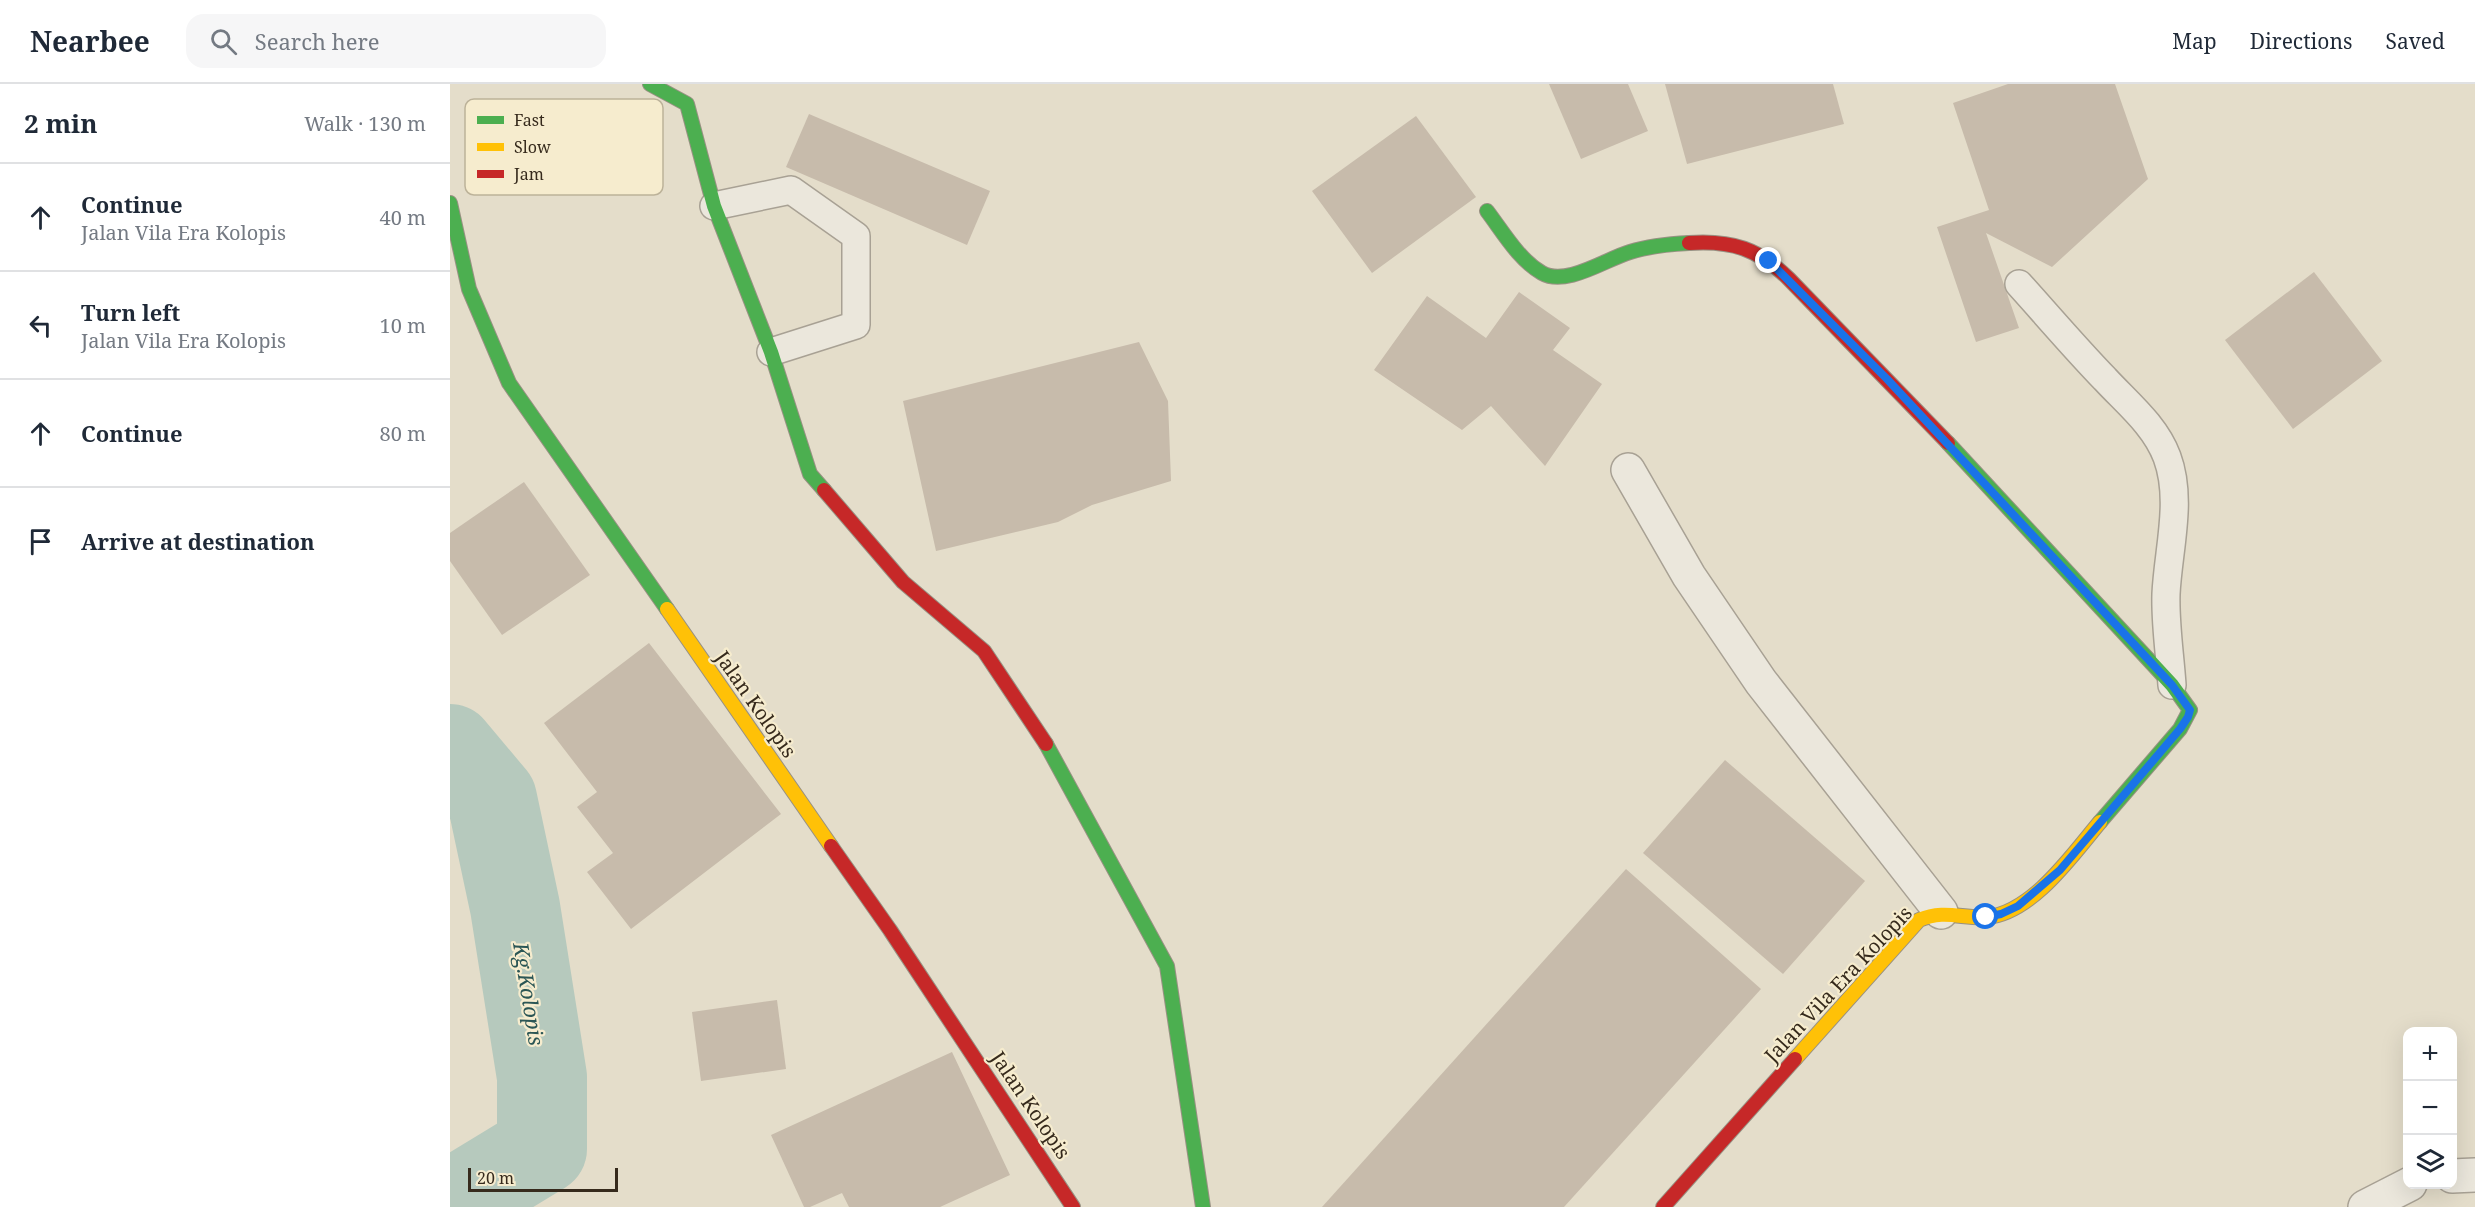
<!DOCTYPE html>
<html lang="en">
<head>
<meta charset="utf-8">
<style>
  :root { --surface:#fff; --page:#f6f6f7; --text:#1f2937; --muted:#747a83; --line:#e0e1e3 }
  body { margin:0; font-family:"Noto Serif",serif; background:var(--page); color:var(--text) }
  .controls { position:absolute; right:18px; bottom:18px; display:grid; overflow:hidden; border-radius:12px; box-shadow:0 6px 24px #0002 }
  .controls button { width:54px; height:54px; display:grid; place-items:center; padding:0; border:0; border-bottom:2px solid var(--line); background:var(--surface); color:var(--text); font:30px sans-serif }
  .scale { position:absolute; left:18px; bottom:15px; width:150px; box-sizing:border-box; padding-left:6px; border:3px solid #362a1c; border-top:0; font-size:16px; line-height:21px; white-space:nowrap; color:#362a1c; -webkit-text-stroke:4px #f6ecce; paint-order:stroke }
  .stop { position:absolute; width:18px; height:18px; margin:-14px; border:4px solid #1a73e8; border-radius:50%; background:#fff }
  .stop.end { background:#1a73e8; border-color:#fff; box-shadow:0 2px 6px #0008 }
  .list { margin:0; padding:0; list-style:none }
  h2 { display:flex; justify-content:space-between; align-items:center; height:78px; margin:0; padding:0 24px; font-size:26px }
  h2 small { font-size:20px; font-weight:400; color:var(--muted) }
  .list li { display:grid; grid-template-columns:39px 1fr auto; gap:18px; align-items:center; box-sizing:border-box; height:108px; padding:0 24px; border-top:2px solid var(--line) }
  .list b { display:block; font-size:22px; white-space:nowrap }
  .list p { margin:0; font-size:20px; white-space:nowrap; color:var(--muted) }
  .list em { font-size:20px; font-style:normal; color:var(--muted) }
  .icon { flex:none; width:33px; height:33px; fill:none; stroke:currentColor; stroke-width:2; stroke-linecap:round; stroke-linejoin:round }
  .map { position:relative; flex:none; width:2025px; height:1123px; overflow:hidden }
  header { display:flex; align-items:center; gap:36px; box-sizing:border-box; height:84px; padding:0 30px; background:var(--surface); border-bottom:2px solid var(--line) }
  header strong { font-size:28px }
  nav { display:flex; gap:33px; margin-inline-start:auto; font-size:21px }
  .search { width:420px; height:54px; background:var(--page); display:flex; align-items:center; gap:15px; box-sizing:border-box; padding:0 21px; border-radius:18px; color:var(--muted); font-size:22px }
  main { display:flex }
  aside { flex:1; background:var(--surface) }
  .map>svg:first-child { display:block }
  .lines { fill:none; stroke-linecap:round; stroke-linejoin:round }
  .river { stroke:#b6c9bd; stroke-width:90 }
  .building { fill:#c7bbab }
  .lane-casing { stroke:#a8a194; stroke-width:30 }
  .street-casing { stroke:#a8a194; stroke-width:36 }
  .fast-casing { stroke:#989183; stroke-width:16 }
  .slow-casing { stroke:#989183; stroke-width:16 }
  .jam-casing { stroke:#989183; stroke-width:16 }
  .lane { stroke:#ebe7dc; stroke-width:27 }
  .street { stroke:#ebe7dc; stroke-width:33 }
  .fast { stroke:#4caf50; stroke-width:14 }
  .slow { stroke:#ffc107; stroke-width:14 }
  .jam { stroke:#c62828; stroke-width:14 }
  .route { stroke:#1a73e8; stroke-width:8 }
  .labels { text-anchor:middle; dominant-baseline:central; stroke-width:4.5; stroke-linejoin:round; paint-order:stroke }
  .street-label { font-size:20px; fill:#362a1c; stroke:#f6ecce }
  .water-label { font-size:21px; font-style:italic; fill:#2b5655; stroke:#f6ecce }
  .key { fill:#f6ecce; stroke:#bcb299; stroke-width:1.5 }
  .key-label { font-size:16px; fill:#362a1c }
</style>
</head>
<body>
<header>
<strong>Nearbee</strong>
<div class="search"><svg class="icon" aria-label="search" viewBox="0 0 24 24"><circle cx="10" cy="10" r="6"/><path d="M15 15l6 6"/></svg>Search here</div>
<nav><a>Map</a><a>Directions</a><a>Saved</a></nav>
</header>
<main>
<aside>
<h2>2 min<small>Walk · 130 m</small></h2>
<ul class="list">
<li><svg class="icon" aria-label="ahead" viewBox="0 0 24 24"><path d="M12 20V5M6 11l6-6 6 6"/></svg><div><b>Continue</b><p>Jalan Vila Era Kolopis</p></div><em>40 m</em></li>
<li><svg class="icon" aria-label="left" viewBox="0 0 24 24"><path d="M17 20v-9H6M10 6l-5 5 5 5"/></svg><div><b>Turn left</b><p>Jalan Vila Era Kolopis</p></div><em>10 m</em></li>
<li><svg class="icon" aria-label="ahead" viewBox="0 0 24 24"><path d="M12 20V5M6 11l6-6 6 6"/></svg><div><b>Continue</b></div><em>80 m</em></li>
<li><svg class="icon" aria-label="arrive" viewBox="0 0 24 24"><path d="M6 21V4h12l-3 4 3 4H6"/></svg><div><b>Arrive at destination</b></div></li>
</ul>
</aside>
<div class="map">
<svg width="2025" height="1123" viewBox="0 0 2025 1123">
  <rect width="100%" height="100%" fill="#e4ddca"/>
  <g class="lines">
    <polyline class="river" points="0,665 42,715 65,823 92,993 92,1065 0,1121"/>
  </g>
  <g class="building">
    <polygon points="1099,0 1178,0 1198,47 1131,75"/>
    <polygon points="1215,0 1383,0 1394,40 1237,80"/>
    <polygon points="1558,0 1665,0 1698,95 1602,183 1536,149 1569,244 1526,258 1487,143 1539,126 1503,19"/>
    <polygon points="359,30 540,107 517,161 336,83"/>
    <polygon points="966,32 1026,113 922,189 862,107"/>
    <polygon points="1864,188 1932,277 1843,345 1775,256"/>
    <polygon points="1069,208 1120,244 1103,266 1152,300 1095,382 1041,322 1012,346 924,286 977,212 1036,254"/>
    <polygon points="689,258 718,317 721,397 642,421 608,438 486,467 453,317"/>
    <polygon points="74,398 140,491 52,551 0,477 0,449"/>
    <polygon points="199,559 331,730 181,845 137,788 163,769 127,723 147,708 94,639"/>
    <polygon points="1275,676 1415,797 1333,890 1193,769"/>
    <polygon points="1176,785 1311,905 1114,1123 872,1123"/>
    <polygon points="327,916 336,985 251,997 242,928"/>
    <polygon points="502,968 560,1091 490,1123 399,1123 392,1109 360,1123 354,1123 321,1051"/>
  </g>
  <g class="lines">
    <g class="lane-casing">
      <g id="lane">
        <polyline points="264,122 341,106 406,152 406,241 321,268"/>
        <path d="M1569,200c28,31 56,64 86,95 22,24 50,46 62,78 16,43 1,93 -1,137 -1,30 4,61 6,91"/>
      </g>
    </g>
    <g class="street-casing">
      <g id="street">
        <polyline points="1178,386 1239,492 1311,598 1491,828"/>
        <polyline points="2002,1092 2025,1091"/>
        <polyline points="1915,1123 1960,1100"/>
      </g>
    </g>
    <g class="fast-casing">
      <g id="fast">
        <polyline points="200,0 237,20 264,122 321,268 360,390 374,406"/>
        <polyline points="0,119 19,205 59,299 217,525"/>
        <path d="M1037,127c16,21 32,49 55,62 24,14 64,-14 88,-21 19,-6 39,-8 59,-9"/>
        <polyline points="1498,359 1722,601 1740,626 1730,645 1650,738"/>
        <polyline points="596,660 717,882 753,1123"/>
      </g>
    </g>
    <g class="slow-casing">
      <g id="slow">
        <polyline points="217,525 381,762"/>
        <path d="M1345,975l124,-139c26,-11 43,-1 69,-3 45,-5 85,-63 112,-95"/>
      </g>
    </g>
    <g class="jam-casing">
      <g id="jam">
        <path d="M1239,159c43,-3 70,6 100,36l159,164"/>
        <polyline points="374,406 453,498 534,567 596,660"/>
        <polyline points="381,762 440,846 623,1123"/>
        <polyline points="1213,1123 1345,975"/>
      </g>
    </g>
    <use href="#lane" class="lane"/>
    <use href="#street" class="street"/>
    <use href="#fast" class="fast"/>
    <use href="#slow" class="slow"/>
    <use href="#jam" class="jam"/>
  </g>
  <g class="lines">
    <polyline class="route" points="1319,177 1437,295 1722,601 1740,626 1738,633 1730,645 1610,786 1568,822 1551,830 1536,833"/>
  </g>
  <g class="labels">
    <g class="street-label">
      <text transform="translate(306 620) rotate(55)">Jalan Kolopis</text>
      <text transform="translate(1388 900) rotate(-47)">Jalan Vila Era Kolopis</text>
      <text transform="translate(581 1021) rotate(56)">Jalan Kolopis</text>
    </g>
    <g class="water-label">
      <text transform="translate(79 910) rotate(81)">Kg.Kolopis</text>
    </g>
  </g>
  <rect x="15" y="15" width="198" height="96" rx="9" class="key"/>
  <rect x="27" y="32" width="27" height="8" fill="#4caf50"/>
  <rect x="27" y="59" width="27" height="8" fill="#ffc107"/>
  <rect x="27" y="86" width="27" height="8" fill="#c62828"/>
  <g class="key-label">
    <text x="64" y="42">Fast</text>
    <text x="64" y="69">Slow</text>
    <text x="64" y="96">Jam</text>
  </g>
</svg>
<div class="controls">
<button>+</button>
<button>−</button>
<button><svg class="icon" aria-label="layers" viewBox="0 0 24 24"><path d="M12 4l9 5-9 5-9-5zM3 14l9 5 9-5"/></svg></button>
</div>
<div class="scale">20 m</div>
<div class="stop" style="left:1536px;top:833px"></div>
<div class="stop end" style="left:1319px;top:177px"></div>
</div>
</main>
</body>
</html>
